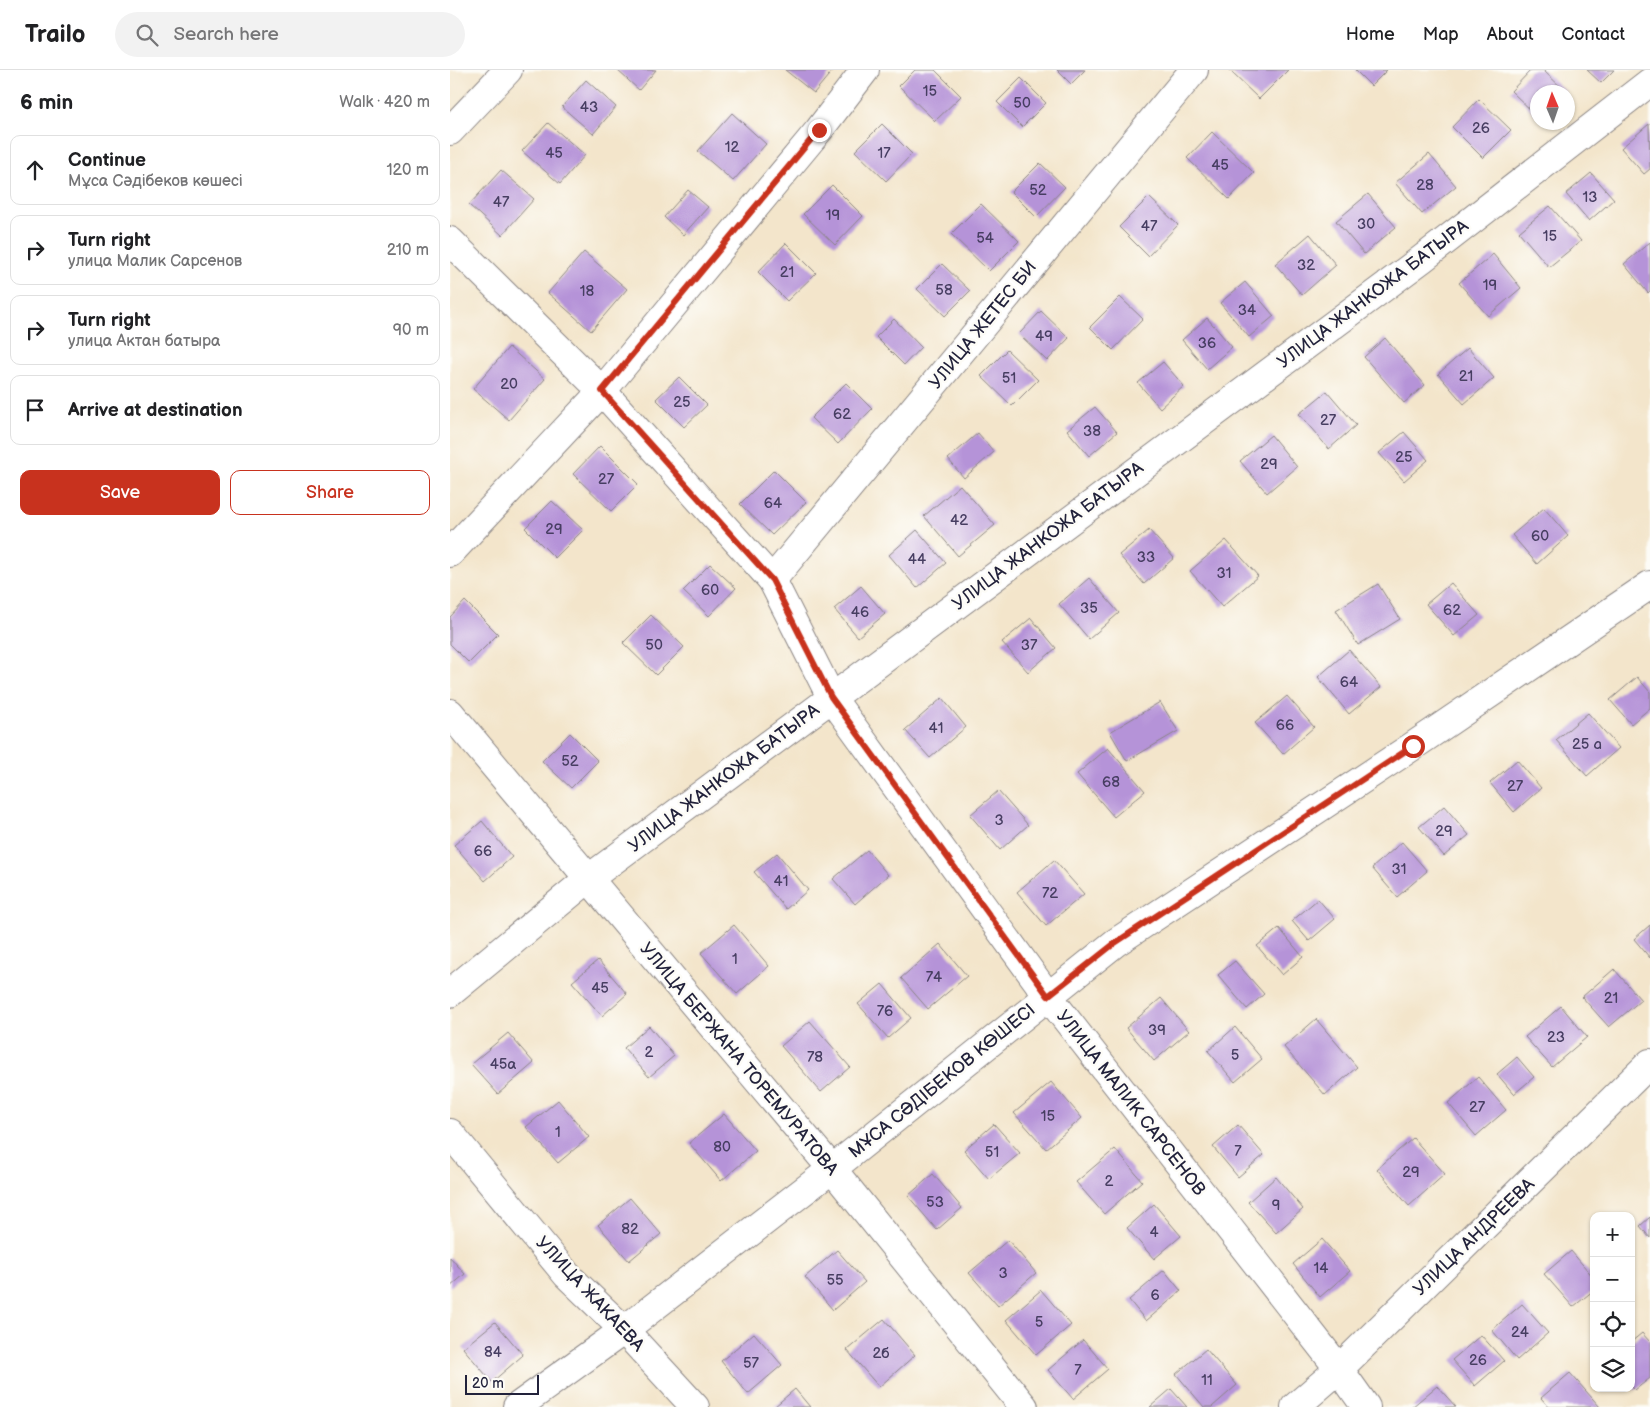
<!DOCTYPE html>
<html lang="en">
<head>
<meta charset="utf-8">
<style>
  :root { --surface:#fff; --page:#f2f2f2; --text:#202124; --muted:#757577; --line:#e0e0e0; --accent:#c8321e }
  body { margin:0; font-family:"Balsamiq Sans",sans-serif; background:var(--page); color:var(--text) }
  .controls { position:absolute; right:15px; bottom:15px; display:grid; overflow:hidden; border-radius:10px; box-shadow:0 1px 4px #0004 }
  .controls button { width:45px; height:45px; display:grid; place-items:center; padding:0; border:0; border-bottom:1px solid var(--line); background:var(--surface); color:var(--text); font:25px sans-serif }
  .compass { position:absolute; left:1080px; top:15px; width:45px; height:45px; border-radius:50%; background:var(--surface); box-shadow:0 1px 4px #0004; rotate:358deg }
  .scale { position:absolute; left:15px; bottom:12px; width:74px; box-sizing:border-box; padding-left:5px; border:2px solid #22223b; border-top:0; font-size:14px; line-height:18px; white-space:nowrap; color:#22223b; -webkit-text-stroke:4px #fdfcf7; paint-order:stroke }
  .stop { position:absolute; width:15px; height:15px; margin:-11px; border:4px solid #c8321e; border-radius:50%; background:#fff }
  .stop.end { background:#c8321e; border-color:#fff; box-shadow:0 1px 5px #0008 }
  .list { margin:0; padding:0; list-style:none }
  h2 { display:flex; justify-content:space-between; align-items:center; height:65px; margin:0; padding:0 20px; font-size:21px }
  h2 small { font-size:16px; font-weight:400; color:var(--muted) }
  .list li { display:grid; grid-template-columns:32px 1fr auto; gap:15px; align-items:center; box-sizing:border-box; height:70px; margin:0 10px 10px; padding:0 10px; border:1px solid var(--line); border-radius:10px }
  .list b { display:block; font-size:19px; white-space:nowrap }
  .list p { margin:0; font-size:16px; white-space:nowrap; color:var(--muted) }
  .list em { font-size:16px; font-style:normal; color:var(--muted) }
  .actions { display:flex; gap:10px; padding:15px 20px }
  .actions a { flex:1; padding:11px 0; border:1px solid var(--accent); border-radius:10px; text-align:center; font-size:18px; color:var(--accent) }
  .actions .main { background:var(--accent); color:#fff }
  .icon { flex:none; width:28px; height:28px; fill:none; stroke:currentColor; stroke-width:2; stroke-linecap:round; stroke-linejoin:round }
  .map { position:relative; flex:none; width:1200px; height:1337px; overflow:hidden }
  header { display:flex; align-items:center; gap:30px; box-sizing:border-box; height:70px; padding:0 25px; background:var(--surface); border-bottom:1px solid var(--line) }
  header strong { font-size:24px }
  nav { display:flex; gap:28px; margin-inline-start:auto; font-size:18px }
  .search { width:350px; height:45px; background:var(--page); display:flex; align-items:center; gap:12px; box-sizing:border-box; padding:0 18px; border-radius:28px; color:var(--muted); font-size:19px }
  main { display:flex }
  aside { flex:1; background:var(--surface) }
  .map>svg:first-child { display:block }
  .building { fill:#b593d8 }
  .lines { fill:none; stroke-linecap:round; stroke-linejoin:round }
  .minor-casing { stroke:#8a8483; stroke-width:30 }
  .minor { stroke:#fff; stroke-width:28 }
  .route { stroke:#c8321e; stroke-width:6 }
  .labels { text-anchor:middle; dominant-baseline:central; stroke-width:5; stroke-linejoin:round; paint-order:stroke }
  .number-label { font-size:15px; fill:#473e62 }
  .street-label { font-size:18px; fill:#22223b; stroke:#fdfcf7 }
</style>
</head>
<body>
<header>
<strong>Trailo</strong>
<div class="search"><svg class="icon" aria-label="search" viewBox="0 0 24 24"><circle cx="10" cy="10" r="6"/><path d="M15 15l6 6"/></svg>Search here</div>
<nav><a>Home</a><a>Map</a><a>About</a><a>Contact</a></nav>
</header>
<main>
<aside>
<h2>6 min<small>Walk · 420 m</small></h2>
<ul class="list">
<li><svg class="icon" aria-label="ahead" viewBox="0 0 24 24"><path d="M12 20V5M6 11l6-6 6 6"/></svg><div><b>Continue</b><p>Мұса Сәдібеков көшесі</p></div><em>120 m</em></li>
<li><svg class="icon" aria-label="right" viewBox="0 0 24 24"><path d="M7 20v-9h11M14 6l5 5-5 5"/></svg><div><b>Turn right</b><p>улица Малик Сарсенов</p></div><em>210 m</em></li>
<li><svg class="icon" aria-label="right" viewBox="0 0 24 24"><path d="M7 20v-9h11M14 6l5 5-5 5"/></svg><div><b>Turn right</b><p>улица Актан батыра</p></div><em>90 m</em></li>
<li><svg class="icon" aria-label="arrive" viewBox="0 0 24 24"><path d="M6 21V4h12l-3 4 3 4H6"/></svg><div><b>Arrive at destination</b></div></li>
</ul>
<div class="actions"><a class="main">Save</a><a>Share</a></div>
</aside>
<div class="map">
<svg width="1200" height="1337" viewBox="0 0 1200 1337">
  <rect width="100%" height="100%" fill="#fdfcf7"/>
  <filter id="ink" filterUnits="userSpaceOnUse"><feTurbulence type="fractalNoise" baseFrequency=".02" numOctaves="2"/><feDisplacementMap in="SourceGraphic" scale="10" xChannelSelector="R" yChannelSelector="G"/><feConvolveMatrix kernelMatrix="1 2 1 2 8 2 1 2 1" color-interpolation-filters="sRGB"/></filter>
  <filter id="wash" filterUnits="userSpaceOnUse"><feTurbulence type="fractalNoise" baseFrequency=".0096" numOctaves="4" result="noise"/><feDisplacementMap in="SourceGraphic" scale="20" xChannelSelector="R" yChannelSelector="G"/><feGaussianBlur stdDeviation="1.12" result="paint"/><feColorMatrix in="noise" values="0 0 0 0 0 0 0 0 0 0 0 0 0 0 0 0 0 1.4 0 .05"/><feComposite in="paint" operator="in"/></filter>
  <g filter="url(#wash)">
    <rect width="100%" height="100%" fill="#f3e5cb"/>
    <g id="blocks">
      <g class="building">
        <polygon points="167,0 206,0 189,20"/>
        <polygon points="335,0 383,0 364,23"/>
        <polygon points="465,0 485,0 511,26 485,51 449,16"/>
        <polygon points="607,0 635,0 621,14"/>
        <polygon points="779,0 838,0 809,29"/>
        <polygon points="905,0 937,0 921,16"/>
        <polygon points="1081,0 1093,0 1116,22 1088,22 1088,47 1061,21"/>
        <polygon points="1137,0 1164,0 1151,13"/>
        <polygon points="571,8 596,33 572,57 547,32"/>
        <polygon points="136,10 166,37 143,64 112,37"/>
        <polygon points="1029,29 1061,60 1033,88 1002,57"/>
        <polygon points="282,43 316,74 283,111 248,81"/>
        <polygon points="98,53 135,85 110,114 72,81"/>
        <polygon points="432,54 462,84 436,111 405,81"/>
        <polygon points="1199,54 1200,99 1194,104 1171,78"/>
        <polygon points="762,62 804,103 779,129 737,88"/>
        <polygon points="979,84 1006,116 972,144 945,113"/>
        <polygon points="590,93 615,117 586,147 561,122"/>
        <polygon points="51,100 84,129 52,165 19,135"/>
        <polygon points="1141,103 1164,129 1139,151 1116,124"/>
        <polygon points="382,115 413,146 385,175 353,144"/>
        <polygon points="238,120 258,137 233,165 214,147"/>
        <polygon points="918,124 946,157 914,184 886,151"/>
        <polygon points="699,127 728,155 698,186 669,157"/>
        <polygon points="531,134 569,171 539,201 501,164"/>
        <polygon points="1100,136 1131,171 1099,197 1069,162"/>
        <polygon points="860,164 886,195 852,225 825,194"/>
        <polygon points="1200,172 1200,221 1198,223 1174,194"/>
        <polygon points="336,173 366,203 337,231 308,202"/>
        <polygon points="134,182 177,219 141,261 98,223"/>
        <polygon points="1043,184 1071,218 1038,246 1009,213"/>
        <polygon points="492,194 520,221 495,246 467,219"/>
        <polygon points="795,212 824,246 799,267 770,233"/>
        <polygon points="670,227 693,249 663,280 640,257"/>
        <polygon points="591,241 619,268 597,291 569,264"/>
        <polygon points="757,248 782,277 757,299 732,270"/>
        <polygon points="444,249 471,277 454,295 426,267"/>
        <polygon points="935,268 975,315 954,333 914,287"/>
        <polygon points="59,277 95,309 59,350 23,319"/>
        <polygon points="1018,278 1044,308 1014,334 988,304"/>
        <polygon points="557,280 588,310 562,336 531,306"/>
        <polygon points="713,292 734,316 710,338 688,313"/>
        <polygon points="229,307 257,335 234,357 206,329"/>
        <polygon points="396,313 422,339 388,374 361,348"/>
        <polygon points="877,321 906,355 879,379 849,344"/>
        <polygon points="645,337 667,362 639,386 617,360"/>
        <polygon points="954,362 978,390 954,411 929,383"/>
        <polygon points="528,363 544,382 514,408 498,389"/>
        <polygon points="821,365 847,397 817,423 790,391"/>
        <polygon points="150,376 188,414 161,441 123,404"/>
        <polygon points="324,400 356,432 322,465 290,434"/>
        <polygon points="510,415 545,455 508,486 474,446"/>
        <polygon points="102,431 133,460 105,488 75,458"/>
        <polygon points="1094,438 1118,466 1087,494 1062,465"/>
        <polygon points="467,460 496,493 467,518 439,485"/>
        <polygon points="699,460 724,488 694,514 669,485"/>
        <polygon points="776,470 808,506 772,537 740,501"/>
        <polygon points="260,494 286,518 259,546 233,521"/>
        <polygon points="639,508 669,543 639,569 609,534"/>
        <polygon points="1001,513 1029,545 1004,566 976,534"/>
        <polygon points="928,514 950,549 908,575 886,540"/>
        <polygon points="411,516 435,544 408,567 384,539"/>
        <polygon points="15,531 48,564 19,593 0,574 0,547"/>
        <polygon points="201,545 234,577 206,605 173,573"/>
        <polygon points="581,548 606,578 578,602 552,572"/>
        <polygon points="899,580 931,617 899,644 868,607"/>
        <polygon points="1187,607 1200,622 1200,638 1181,654 1160,630"/>
        <polygon points="837,626 864,657 833,684 805,653"/>
        <polygon points="492,628 516,657 480,688 455,660"/>
        <polygon points="710,632 728,661 677,691 660,662"/>
        <polygon points="1138,643 1169,678 1137,706 1106,670"/>
        <polygon points="120,663 148,691 121,718 92,691"/>
        <polygon points="658,678 695,721 664,747 627,704"/>
        <polygon points="1067,690 1091,718 1064,742 1040,713"/>
        <polygon points="548,721 578,755 550,780 520,745"/>
        <polygon points="994,736 1019,765 994,786 969,757"/>
        <polygon points="32,751 62,787 35,811 4,775"/>
        <polygon points="952,772 977,801 947,827 922,798"/>
        <polygon points="417,780 438,805 405,834 383,809"/>
        <polygon points="327,783 358,820 336,839 304,802"/>
        <polygon points="604,790 634,824 596,856 567,822"/>
        <polygon points="868,829 885,849 859,871 842,851"/>
        <polygon points="284,855 319,896 287,924 251,883"/>
        <polygon points="1200,855 1200,888 1184,869"/>
        <polygon points="829,858 853,887 832,905 807,876"/>
        <polygon points="490,874 517,906 478,939 451,908"/>
        <polygon points="148,890 177,924 152,946 122,912"/>
        <polygon points="785,891 814,924 797,939 768,905"/>
        <polygon points="1164,899 1191,930 1159,957 1132,927"/>
        <polygon points="432,914 461,948 438,968 408,934"/>
        <polygon points="711,928 739,961 704,991 676,958"/>
        <polygon points="1111,936 1137,967 1102,997 1075,967"/>
        <polygon points="866,949 907,997 875,1025 834,977"/>
        <polygon points="360,951 400,997 371,1022 331,976"/>
        <polygon points="199,956 224,986 199,1007 174,978"/>
        <polygon points="785,957 812,989 785,1012 758,981"/>
        <polygon points="58,963 84,993 48,1024 21,994"/>
        <polygon points="1067,987 1084,1007 1064,1024 1047,1004"/>
        <polygon points="1028,1007 1056,1040 1026,1066 998,1033"/>
        <polygon points="601,1012 632,1048 596,1079 564,1043"/>
        <polygon points="108,1030 139,1067 108,1093 76,1057"/>
        <polygon points="274,1044 306,1081 271,1111 239,1073"/>
        <polygon points="544,1054 570,1083 539,1109 514,1080"/>
        <polygon points="788,1055 814,1085 788,1107 763,1077"/>
        <polygon points="963,1068 995,1104 959,1136 927,1099"/>
        <polygon points="665,1079 692,1111 654,1144 626,1112"/>
        <polygon points="483,1104 512,1138 487,1160 458,1126"/>
        <polygon points="826,1107 853,1139 826,1163 798,1132"/>
        <polygon points="180,1128 211,1164 179,1191 148,1155"/>
        <polygon points="704,1134 731,1166 704,1189 677,1158"/>
        <polygon points="1200,1147 1200,1168 1190,1156"/>
        <polygon points="872,1169 900,1201 870,1227 843,1194"/>
        <polygon points="558,1170 586,1203 548,1236 519,1203"/>
        <polygon points="387,1180 415,1212 383,1240 355,1207"/>
        <polygon points="1121,1181 1144,1208 1144,1220 1123,1237 1094,1204"/>
        <polygon points="0,1187 15,1204 0,1217"/>
        <polygon points="714,1200 731,1221 696,1251 679,1230"/>
        <polygon points="591,1220 621,1255 586,1285 556,1250"/>
        <polygon points="1072,1234 1098,1263 1067,1290 1042,1260"/>
        <polygon points="434,1249 465,1285 429,1317 397,1280"/>
        <polygon points="45,1252 73,1285 42,1312 13,1278"/>
        <polygon points="304,1263 332,1295 298,1324 271,1291"/>
        <polygon points="1192,1263 1200,1272 1200,1308 1185,1320 1181,1316 1181,1272"/>
        <polygon points="1031,1265 1054,1291 1025,1316 1002,1290"/>
        <polygon points="633,1270 658,1299 623,1329 598,1300"/>
        <polygon points="756,1279 787,1315 762,1337 754,1337 726,1304"/>
        <polygon points="1120,1303 1150,1337 1099,1337 1091,1328"/>
        <polygon points="987,1316 1006,1337 962,1337"/>
        <polygon points="345,1319 360,1337 324,1337"/>
        <polygon points="721,1319 737,1337 700,1337"/>
      </g>
    </g>
  </g>
  <g filter="url(#ink)">
    <use href="#blocks" fill-opacity="0" stroke="#8a8483" stroke-width="1"/>
    <g class="lines">
      <g class="minor-casing">
        <g id="minor">
          <polyline points="0,61 58,0"/>
          <polyline points="0,171 152,321 322,510 381,627 598,926 889,1299 916,1337"/>
          <polyline points="0,483 152,321 369,60 415,0"/>
          <polyline points="322,510 744,0"/>
          <polyline points="0,643 382,1099 574,1337"/>
          <polyline points="0,923 138,809 972,189 1200,12"/>
          <polyline points="0,1063 117,1205 174,1260 245,1337"/>
          <polyline points="67,1337 174,1260 382,1099 665,873 963,676 1200,515"/>
          <polyline points="845,1337 889,1299 1200,993"/>
        </g>
      </g>
      <use href="#minor" class="minor"/>
    </g>
  </g>
  <g class="lines" filter="url(#ink)">
    <polyline class="route" points="369,60 152,321 322,510 381,627 598,926 665,873 963,676"/>
  </g>
  <g class="labels">
    <g class="number-label">
      <text x="480" y="21">15</text>
      <text x="572" y="33">50</text>
      <text x="139" y="37">43</text>
      <text x="1031" y="58">26</text>
      <text x="282" y="77">12</text>
      <text x="104" y="83">45</text>
      <text x="434" y="83">17</text>
      <text x="770" y="95">45</text>
      <text x="975" y="115">28</text>
      <text x="588" y="120">52</text>
      <text x="1140" y="127">13</text>
      <text x="51" y="132">47</text>
      <text x="383" y="145">19</text>
      <text x="916" y="154">30</text>
      <text x="699" y="156">47</text>
      <text x="1100" y="166">15</text>
      <text x="535" y="168">54</text>
      <text x="856" y="195">32</text>
      <text x="337" y="202">21</text>
      <text x="1040" y="215">19</text>
      <text x="494" y="220">58</text>
      <text x="137" y="221">18</text>
      <text x="797" y="240">34</text>
      <text x="594" y="266">49</text>
      <text x="757" y="273">36</text>
      <text x="1016" y="306">21</text>
      <text x="559" y="308">51</text>
      <text x="59" y="314">20</text>
      <text x="232" y="332">25</text>
      <text x="392" y="344">62</text>
      <text x="878" y="350">27</text>
      <text x="642" y="361">38</text>
      <text x="954" y="387">25</text>
      <text x="819" y="394">29</text>
      <text x="156" y="409">27</text>
      <text x="323" y="433">64</text>
      <text x="509" y="450">42</text>
      <text x="104" y="459">29</text>
      <text x="1090" y="466">60</text>
      <text x="696" y="487">33</text>
      <text x="467" y="489">44</text>
      <text x="774" y="503">31</text>
      <text x="260" y="520">60</text>
      <text x="639" y="538">35</text>
      <text x="1002" y="540">62</text>
      <text x="410" y="542">46</text>
      <text x="204" y="575">50</text>
      <text x="579" y="575">37</text>
      <text x="899" y="612">64</text>
      <text x="835" y="655">66</text>
      <text x="486" y="658">41</text>
      <text x="1137" y="674">25 a</text>
      <text x="120" y="691">52</text>
      <text x="661" y="712">68</text>
      <text x="1065" y="716">27</text>
      <text x="549" y="750">3</text>
      <text x="994" y="761">29</text>
      <text x="33" y="781">66</text>
      <text x="949" y="799">31</text>
      <text x="331" y="811">41</text>
      <text x="600" y="823">72</text>
      <text x="285" y="889">1</text>
      <text x="484" y="907">74</text>
      <text x="150" y="918">45</text>
      <text x="1161" y="928">21</text>
      <text x="435" y="941">76</text>
      <text x="707" y="960">39</text>
      <text x="1106" y="967">23</text>
      <text x="199" y="982">2</text>
      <text x="785" y="985">5</text>
      <text x="365" y="987">78</text>
      <text x="53" y="994">45а</text>
      <text x="1027" y="1037">27</text>
      <text x="598" y="1046">15</text>
      <text x="108" y="1062">1</text>
      <text x="272" y="1077">80</text>
      <text x="788" y="1081">7</text>
      <text x="542" y="1082">51</text>
      <text x="961" y="1102">29</text>
      <text x="659" y="1111">2</text>
      <text x="485" y="1132">53</text>
      <text x="826" y="1135">9</text>
      <text x="180" y="1159">82</text>
      <text x="704" y="1162">4</text>
      <text x="871" y="1198">14</text>
      <text x="553" y="1203">3</text>
      <text x="385" y="1210">55</text>
      <text x="705" y="1225">6</text>
      <text x="589" y="1252">5</text>
      <text x="1070" y="1262">24</text>
      <text x="43" y="1282">84</text>
      <text x="431" y="1283">2б</text>
      <text x="1028" y="1290">26</text>
      <text x="301" y="1293">57</text>
      <text x="628" y="1300">7</text>
      <text x="757" y="1310">11</text>
    </g>
    <g class="street-label">
      <text transform="translate(923 224) rotate(-37)">УЛИЦА ЖАНКОЖА БАТЫРА</text>
      <text transform="translate(533 255) rotate(-51)">УЛИЦА ЖЕТЕС БИ</text>
      <text transform="translate(598 466) rotate(-37)">УЛИЦА ЖАНКОЖА БАТЫРА</text>
      <text transform="translate(274 708) rotate(-37)">УЛИЦА ЖАНКОЖА БАТЫРА</text>
      <text transform="translate(289 989) rotate(50)">УЛИЦА БЕРЖАНА ТОРЕМУРАТОВА</text>
      <text transform="translate(492 1011) rotate(-39)">МҰСА СӘДІБЕКОВ КӨШЕСІ</text>
      <text transform="translate(681 1033) rotate(52)">УЛИЦА МАЛИК САРСЕНОВ</text>
      <text transform="translate(1024 1167) rotate(-44)">УЛИЦА АНДРЕЕВА</text>
      <text transform="translate(140 1224) rotate(47)">УЛИЦА ЖАКАЕВА</text>
    </g>
  </g>
</svg>
<div class="controls">
<button>+</button>
<button>−</button>
<button><svg class="icon" aria-label="locate" viewBox="0 0 24 24"><circle cx="12" cy="12" r="6"/><path d="M12 2v4M12 18v4M2 12h4M18 12h4"/></svg></button>
<button><svg class="icon" aria-label="layers" viewBox="0 0 24 24"><path d="M12 4l9 5-9 5-9-5zM3 14l9 5 9-5"/></svg></button>
</div>
<svg class="compass" viewBox="-18 -18 36 36"><path d="M0-13l5 13h-10z" fill="#e53935"/><path d="M0 13l5-13h-10z" fill="#757577"/></svg>
<div class="scale">20 m</div>
<div class="stop" style="left:963px;top:676px"></div>
<div class="stop end" style="left:369px;top:60px"></div>
</div>
</main>
</body>
</html>
